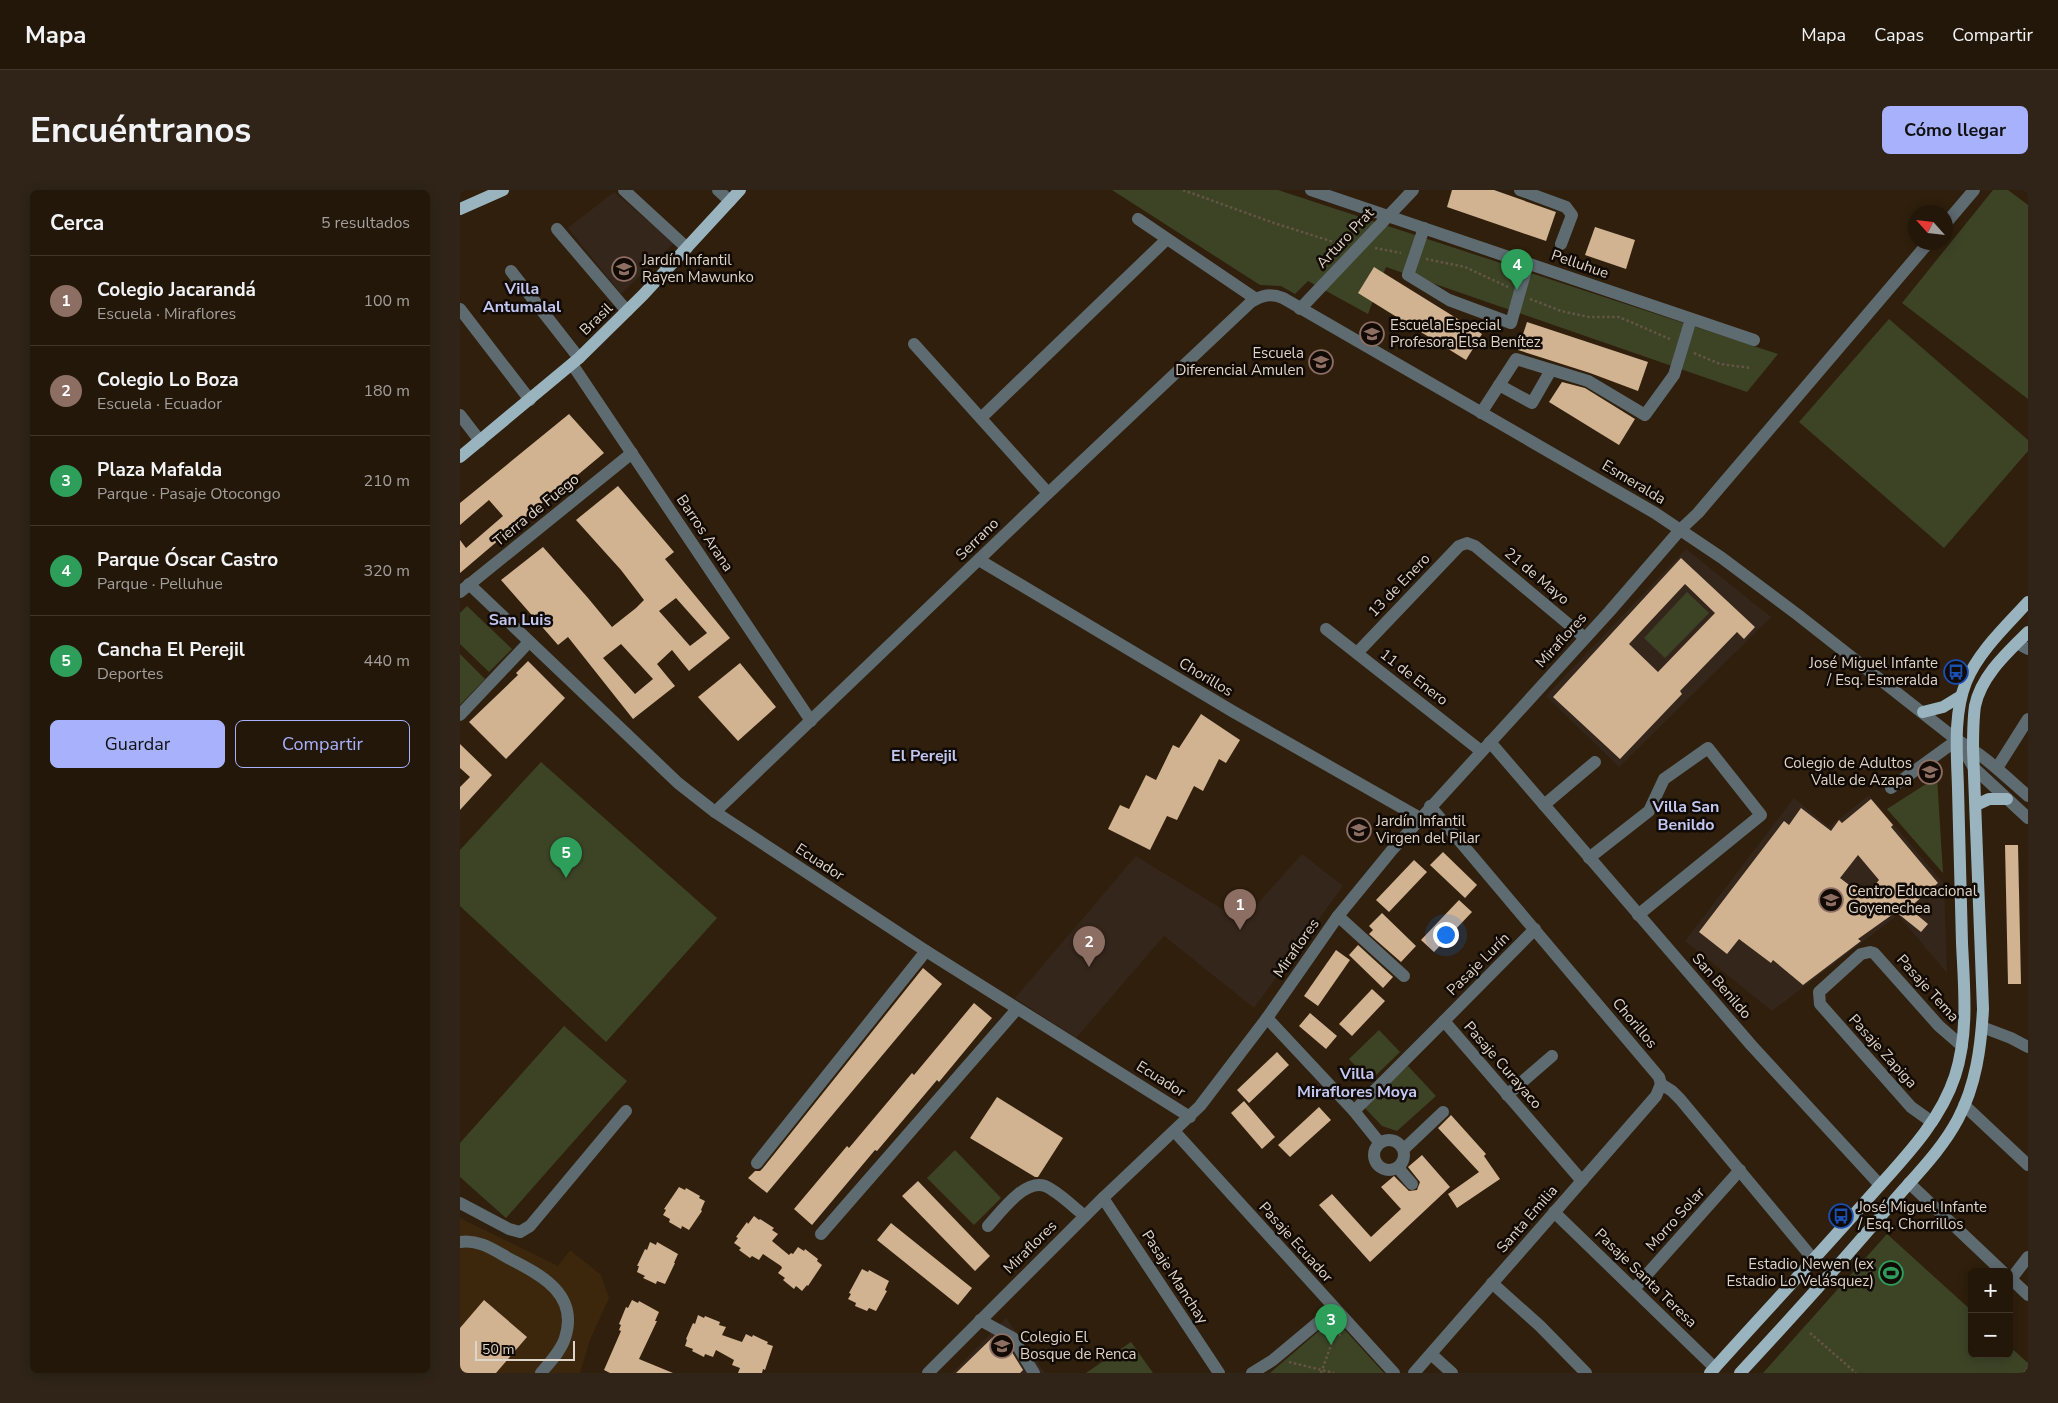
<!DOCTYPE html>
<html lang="es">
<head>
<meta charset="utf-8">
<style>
  :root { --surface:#231709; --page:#2f2417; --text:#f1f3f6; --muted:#a39f9c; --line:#40362a; --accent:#a7b1fc }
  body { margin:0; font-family:"Nunito Sans",sans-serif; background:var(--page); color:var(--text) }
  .controls { position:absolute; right:15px; bottom:15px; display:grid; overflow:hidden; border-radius:8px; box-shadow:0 2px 12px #0003 }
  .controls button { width:45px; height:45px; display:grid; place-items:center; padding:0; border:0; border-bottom:1px solid var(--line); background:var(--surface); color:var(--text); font:25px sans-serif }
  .compass { position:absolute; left:1448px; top:15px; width:45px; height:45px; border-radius:50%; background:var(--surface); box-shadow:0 2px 12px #0003; rotate:297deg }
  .scale { position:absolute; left:15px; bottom:12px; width:100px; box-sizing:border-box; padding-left:5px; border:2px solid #dfd4c9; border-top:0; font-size:14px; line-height:18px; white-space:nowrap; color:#dfd4c9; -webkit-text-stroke:4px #120a04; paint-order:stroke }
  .you { position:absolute; left:985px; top:744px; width:18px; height:18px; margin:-12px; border:4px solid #fff; border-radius:50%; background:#1a73e8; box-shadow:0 0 0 8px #1a73e833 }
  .badge { display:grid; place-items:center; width:32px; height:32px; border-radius:50%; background:var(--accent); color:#fff; font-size:16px; font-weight:700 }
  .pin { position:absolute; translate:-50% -41px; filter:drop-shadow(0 1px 2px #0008) }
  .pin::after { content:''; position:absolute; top:26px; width:18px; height:15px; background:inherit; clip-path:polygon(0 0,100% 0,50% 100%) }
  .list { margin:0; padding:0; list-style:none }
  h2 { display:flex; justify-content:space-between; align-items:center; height:65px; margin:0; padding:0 20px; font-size:21px }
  h2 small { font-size:16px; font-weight:400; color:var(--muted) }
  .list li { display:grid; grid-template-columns:32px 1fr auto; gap:15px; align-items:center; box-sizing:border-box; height:90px; padding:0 20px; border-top:1px solid var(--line) }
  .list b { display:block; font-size:19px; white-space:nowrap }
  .list p { margin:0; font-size:16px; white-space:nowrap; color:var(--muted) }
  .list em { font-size:16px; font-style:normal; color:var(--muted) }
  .actions { display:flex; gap:10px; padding:15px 20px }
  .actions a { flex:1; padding:11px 0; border:1px solid var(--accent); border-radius:8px; text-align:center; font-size:18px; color:var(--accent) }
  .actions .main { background:var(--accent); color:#111 }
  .map { position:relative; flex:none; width:1568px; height:1183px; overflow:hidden; border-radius:8px }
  header { display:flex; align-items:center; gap:30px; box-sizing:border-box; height:70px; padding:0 25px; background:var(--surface); border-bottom:1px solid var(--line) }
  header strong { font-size:24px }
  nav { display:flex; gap:28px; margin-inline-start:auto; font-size:18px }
  .intro { display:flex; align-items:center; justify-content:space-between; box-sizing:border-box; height:120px; padding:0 30px }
  h1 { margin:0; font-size:35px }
  .button { padding:12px 22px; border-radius:8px; background:var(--accent); color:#111; font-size:18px; font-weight:700 }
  main { display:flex; gap:30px; padding:0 30px }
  aside { flex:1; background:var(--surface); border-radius:8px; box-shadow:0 2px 12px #0003 }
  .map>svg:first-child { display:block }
  .built { fill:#3c270d }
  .education { fill:#35261b }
  .green { fill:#3d4426 }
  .building { fill:#d1b291; fill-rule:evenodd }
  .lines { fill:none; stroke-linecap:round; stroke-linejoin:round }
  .path { stroke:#645545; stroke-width:2.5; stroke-dasharray:2.5 2.5; stroke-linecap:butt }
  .minor { stroke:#5e6b70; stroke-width:12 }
  .major { stroke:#99b4bf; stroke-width:12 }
  .labels { text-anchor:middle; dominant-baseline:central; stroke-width:5; stroke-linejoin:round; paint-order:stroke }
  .street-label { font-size:15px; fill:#dfd4c9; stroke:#120a04 }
  .poi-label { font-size:15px; fill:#dfd4c9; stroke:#120a04; text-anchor:start }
  .neighbourhood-label { font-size:16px; font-weight:bold; fill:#c2c8f3; stroke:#120a04 }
</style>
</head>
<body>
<header>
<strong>Mapa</strong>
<nav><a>Mapa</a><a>Capas</a><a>Compartir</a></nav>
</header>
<div class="intro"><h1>Encuéntranos</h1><a class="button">Cómo llegar</a></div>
<main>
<aside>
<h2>Cerca<small>5 resultados</small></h2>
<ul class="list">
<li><span class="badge" style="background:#8d6e63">1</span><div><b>Colegio Jacarandá</b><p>Escuela · Miraflores</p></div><em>100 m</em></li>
<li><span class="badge" style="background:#8d6e63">2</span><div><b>Colegio Lo Boza</b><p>Escuela · Ecuador</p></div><em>180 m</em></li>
<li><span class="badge" style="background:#2e9e5b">3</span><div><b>Plaza Mafalda</b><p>Parque · Pasaje Otocongo</p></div><em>210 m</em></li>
<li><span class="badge" style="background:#2e9e5b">4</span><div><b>Parque Óscar Castro</b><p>Parque · Pelluhue</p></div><em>320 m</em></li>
<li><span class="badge" style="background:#2e9e5b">5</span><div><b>Cancha El Perejil</b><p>Deportes</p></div><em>440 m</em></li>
</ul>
<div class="actions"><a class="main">Guardar</a><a>Compartir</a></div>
</aside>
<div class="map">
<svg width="1568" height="1183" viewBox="0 0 1568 1183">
  <rect width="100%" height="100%" fill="#2f1f0c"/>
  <polygon class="built" points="0,1028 98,1076 110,1060 141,1085 149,1108 130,1150 120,1183 0,1183"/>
  <g class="education">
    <polygon points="154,2 214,53 161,104 108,38"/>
    <polygon points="1226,359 1311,427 1159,577 1086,506"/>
    <polygon points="1409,605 1484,694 1487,783 1438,725 1312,821 1225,751 1334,608 1369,637"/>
    <polygon points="842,664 883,696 794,818 704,746 616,848 555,808 676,666 785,733 799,712"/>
    <polygon points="546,1128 585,1183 492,1183"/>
  </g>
  <g class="green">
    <polygon points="652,0 818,0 1318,164 1287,202 926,77 908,124 848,91 835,104 821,96 800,95"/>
    <polygon points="1533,0 1548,0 1568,15 1568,209 1442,113"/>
    <polygon points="1429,129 1568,250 1568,261 1484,358 1339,232"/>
    <polygon points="1227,402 1249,423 1205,468 1184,448"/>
    <polygon points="7,416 52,459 29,482 0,454 0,423"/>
    <polygon points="0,464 25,489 0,515"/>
    <polygon points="81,572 257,728 146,852 0,716 0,660"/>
    <polygon points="1477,587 1483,683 1427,619"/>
    <polygon points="104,836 167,891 46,1028 0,987 0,953"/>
    <polygon points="919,840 940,862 910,891 889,869"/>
    <polygon points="948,876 976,906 937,941 922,936 903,916"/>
    <polygon points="495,960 541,1008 514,1035 467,988"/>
    <polygon points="1427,1044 1512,1121 1512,1164 1549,1164 1549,1156 1568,1173 1568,1183 1303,1183"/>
    <polygon points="874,1128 924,1183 810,1183"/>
    <polygon points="671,1152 693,1183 626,1183"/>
  </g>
  <g class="building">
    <polygon points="992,0 1034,0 1096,22 1086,51 987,17"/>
    <polygon points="1135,37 1175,50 1166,79 1125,65"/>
    <polygon points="914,77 1022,144 1006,170 898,103"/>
    <polygon points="1067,132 1188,172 1178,201 1130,183 1058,160"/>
    <polygon points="1102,192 1125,198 1175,229 1159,255 1089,212"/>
    <polygon points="109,224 144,263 102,298 101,297 0,383 0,350 6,358 43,326 29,310 0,335 0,313"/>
    <path d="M158,296l56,66 -9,7 65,79 -41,33 -17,-21 -15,14 18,22 -42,33 -65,-82 -10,8 -57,-65 42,-33 45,51 24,29 24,-19 8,-8 -23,-30 -45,-50zM216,408l31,35 -17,13 -31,-35zM161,454l32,35 -18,15 -32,-36z"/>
    <path d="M1221,368l74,69 -11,12 -7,-7 -57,59 2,3 -62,65 -67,-62zM1225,394l30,29 -57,59 -29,-28z"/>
    <polygon points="68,471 105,508 46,569 9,532 58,485 56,483"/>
    <polygon points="280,473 316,517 278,551 238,507"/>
    <polygon points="741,524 780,550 766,573 759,569 743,601 734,596 717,630 707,626 690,660 648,639 660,615 669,619 686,585 696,590 713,555 719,558"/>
    <polygon points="0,554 32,585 0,620 0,597 10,587 0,578"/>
    <path d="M1411,609l22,26 -2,2 47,56 -29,25 19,16 -7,8 -25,-20 -38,27 3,2 -58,44 -30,-25 -2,3 -32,-24 -12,15 -28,-22 85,-111 5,4 12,-17 30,23 8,-11 3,3zM1398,665l21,25 -14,17 -25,-19z"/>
    <polygon points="1545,655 1558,655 1561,794 1548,794"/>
    <polygon points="983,662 1017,695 1005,708 970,675"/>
    <polygon points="954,670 967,682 929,722 916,710"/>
    <polygon points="999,710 1012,722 974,762 961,750"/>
    <polygon points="922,723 956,756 941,772 909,744 913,740 909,736"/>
    <polygon points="898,755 933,787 923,798 889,765"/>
    <polygon points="876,760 890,770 858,816 844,806"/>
    <polygon points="463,778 482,794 307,1003 288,988 295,981 300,981 303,978"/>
    <polygon points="912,799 925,811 892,846 879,834"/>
    <polygon points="514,813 532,828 479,892 477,890 417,961 415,960 352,1035 334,1019 387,956 389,958 452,883 454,885"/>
    <polygon points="850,823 877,846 866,859 839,836"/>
    <polygon points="817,862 829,875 789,913 777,900"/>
    <polygon points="537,907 603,948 578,987 575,987 510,948"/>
    <polygon points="784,911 815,947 802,959 771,923"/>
    <polygon points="859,917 871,930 830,967 818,955"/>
    <polygon points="991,925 1026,964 1024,966 1040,989 997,1018 988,1004 1019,982 978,938"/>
    <polygon points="962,965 990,997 910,1072 859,1015 872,1004 911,1047 941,1019 921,997 934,986 949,1001 957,1000 960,992 948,977"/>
    <polygon points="458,991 530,1066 515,1081 442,1006"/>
    <polygon points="219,997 225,1000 226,998 240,1006 239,1008 245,1011 241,1020 242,1021 229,1040 222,1036 221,1039 209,1032 210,1029 203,1025 206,1020 204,1019"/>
    <polygon points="294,1026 299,1030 300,1029 314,1038 312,1040 318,1044 312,1051 329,1065 331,1063 333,1064 338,1057 344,1061 345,1059 358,1069 357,1071 362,1075 348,1096 347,1095 342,1101 336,1096 334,1099 323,1090 325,1088 318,1083 322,1078 321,1076 303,1064 299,1070 292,1066 290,1068 279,1060 281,1058 274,1053 278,1048 276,1047 287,1032 288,1034"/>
    <polygon points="431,1033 512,1098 498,1115 417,1050"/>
    <polygon points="190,1052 196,1055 197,1052 218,1064 214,1073 215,1073 205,1094 197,1091 196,1094 183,1088 185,1086 177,1082 179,1076 177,1076 185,1059 187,1060"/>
    <polygon points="402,1079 408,1082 409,1080 429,1091 425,1100 427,1101 416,1121 409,1118 407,1121 395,1116 396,1113 388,1109 391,1104 389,1103"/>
    <polygon points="24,1110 67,1147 36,1183 0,1183 0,1138"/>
    <polygon points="172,1110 178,1113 179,1111 199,1122 195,1131 197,1131 179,1169 213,1183 150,1183 144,1180 161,1141 159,1140 161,1135 159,1134 166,1117 168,1118"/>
    <polygon points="238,1125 244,1128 245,1126 260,1132 259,1135 266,1137 262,1145 282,1152 286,1144 292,1147 293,1145 308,1152 307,1154 313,1156 305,1180 303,1179 302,1183 278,1183 280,1178 272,1175 274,1170 256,1160 253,1167 245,1164 244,1167 232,1161 233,1159 225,1156 227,1150 226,1149 233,1133 235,1134"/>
    <polygon points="532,1148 539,1156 543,1152 547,1154 563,1180 560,1183 496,1183"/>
  </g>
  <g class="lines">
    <g class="path">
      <polyline points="723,0 814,33 883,55"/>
      <polyline points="915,58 941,63"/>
      <polyline points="966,69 1005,77 1048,97"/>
      <polyline points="1070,109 1101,121 1129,127 1159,127 1212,150"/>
      <polyline points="1234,163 1260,174 1291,178"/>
      <polyline points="864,1143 881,1145"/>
      <polyline points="1350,1143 1396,1183"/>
      <polyline points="829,1172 874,1183"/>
      <polyline points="861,1183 875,1144 878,1140"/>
      <polyline points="1564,1183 1568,1178"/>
    </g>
    <g class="minor">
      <polyline points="164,0 227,58"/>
      <polyline points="258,0 270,11"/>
      <polyline points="851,0 1294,150"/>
      <polyline points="1060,0 1106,17 1112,25 1101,54"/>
      <polyline points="678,29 796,109"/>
      <polyline points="1486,33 1514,0"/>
      <polyline points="964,38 948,85 989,110 1051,133 1068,73"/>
      <polyline points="97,39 167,121"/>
      <polyline points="51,81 119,168"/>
      <polyline points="0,119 70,210"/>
      <polyline points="840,119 953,0"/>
      <polyline points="454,154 588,303"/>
      <polyline points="112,174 351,531"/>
      <polyline points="1039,195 1072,213 1091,180"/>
      <polyline points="1021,223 1056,169 1128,191 1185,225 1214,185 1231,129"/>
      <polyline points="0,225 20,251"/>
      <polyline points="521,228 707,49"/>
      <polyline points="519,370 772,521 960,628"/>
      <polyline points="9,394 218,593 255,622 466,761 730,927"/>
      <polyline points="0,402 172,263"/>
      <polyline points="866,439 1021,561"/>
      <polyline points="1557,453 1568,459"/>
      <polyline points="897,463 999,356 1007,353 1015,356 1125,448"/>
      <polyline points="0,525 69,452"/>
      <polyline points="1498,551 1514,578 1568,628"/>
      <polyline points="1030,552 1292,856 1420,995"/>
      <polyline points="1537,578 1568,529"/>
      <polyline points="1431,598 1497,550"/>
      <polyline points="1084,615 1135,572"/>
      <polyline points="970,616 1199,887 1201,894 1212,901 1220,909 1354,1070"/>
      <path d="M255,622l326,-312 210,-198c11,-7 20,-9 32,-4l372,215 67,45 76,57 159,125c27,15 48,36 71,56"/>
      <polyline points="1129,668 1189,621 1204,589 1248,558 1301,625 1178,725"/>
      <polyline points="878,726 944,786"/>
      <polyline points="807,828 894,921 919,952"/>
      <polyline points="984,831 1075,739"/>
      <polyline points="1522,837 1551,848 1568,857"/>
      <polyline points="1047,905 1092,866"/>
      <polyline points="1504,915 1568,975"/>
      <polyline points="894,921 984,831 1122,991"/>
      <polyline points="1472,932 1451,917 1360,814 1359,802 1401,764 1410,762 1414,763 1479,836 1502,856"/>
      <polyline points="715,942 934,1183"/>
      <circle cx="929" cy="965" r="15"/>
      <polyline points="944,959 983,922"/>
      <polyline points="297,973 466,761"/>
      <polyline points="938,978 952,994"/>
      <polyline points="1449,993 1543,1082"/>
      <polyline points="643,1008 759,1183"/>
      <polyline points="0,1013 49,1039 60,1042 70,1036 166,921"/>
      <polyline points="1094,1022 1255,1178"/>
      <path d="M528,1036c12,-13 36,-47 57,-40 14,6 28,21 40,30"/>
      <polyline points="361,1044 557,819"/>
      <path d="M0,1052c19,-3 34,8 50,17 32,16 69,36 55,79 -4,13 -16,25 -24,35"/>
      <polyline points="1549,1087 1568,1105"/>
      <polyline points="1551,1089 1568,1067"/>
      <polyline points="1032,1093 1080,1136 1126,1183"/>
      <polyline points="1174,1099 1280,980"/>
      <polyline points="520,1130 553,1148 574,1183"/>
      <polyline points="971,1164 992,1183"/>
      <polyline points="468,1183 643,1008 740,916 807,828 878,726 932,660 1149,422 1220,340 1238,323 1469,52"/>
      <polyline points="792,1183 813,1170 874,1119"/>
      <polyline points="954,1183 1196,906 1201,894"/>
    </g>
    <g class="major">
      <polyline points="0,19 43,0"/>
      <polyline points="0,267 119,168 183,105 280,0"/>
      <polyline points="1463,522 1483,517 1501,506"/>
      <polyline points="1516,615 1529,609 1547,609"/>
      <path d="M1250,1183c51,-57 104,-113 155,-171 34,-39 74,-77 90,-126 14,-43 9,-89 7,-133 -1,-51 -3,-103 -4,-155 -1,-34 -5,-73 8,-106 12,-30 40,-56 62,-80"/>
      <path d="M1280,1183c52,-56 103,-112 152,-170 23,-27 49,-52 66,-84 18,-34 23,-72 25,-110l-10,-260c0,-14 0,-29 2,-43 6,-30 32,-53 53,-74"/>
    </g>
  </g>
  <defs>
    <g id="school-ring" transform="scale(1.25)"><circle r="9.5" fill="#120a04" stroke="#8d6e63" stroke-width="1.5"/><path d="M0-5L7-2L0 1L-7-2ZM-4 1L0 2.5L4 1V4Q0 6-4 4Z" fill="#8d6e63"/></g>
    <g id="bus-ring" transform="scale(1.25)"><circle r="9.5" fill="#120a04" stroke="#1a4fb4" stroke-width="1.5"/><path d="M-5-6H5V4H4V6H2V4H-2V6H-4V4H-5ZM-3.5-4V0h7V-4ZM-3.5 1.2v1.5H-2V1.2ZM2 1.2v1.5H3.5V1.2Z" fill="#1a4fb4"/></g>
    <g id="stadium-ring" transform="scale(1.25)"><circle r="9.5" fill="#120a04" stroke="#2e9e5b" stroke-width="1.5"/><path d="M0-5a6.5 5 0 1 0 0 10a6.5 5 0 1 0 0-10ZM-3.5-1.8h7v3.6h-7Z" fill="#2e9e5b"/></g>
  </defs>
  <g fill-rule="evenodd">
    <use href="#school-ring" x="164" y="79"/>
    <use href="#school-ring" x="912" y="144"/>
    <use href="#school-ring" x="861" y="172"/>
    <use href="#bus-ring" x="1496" y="482"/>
    <use href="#school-ring" x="1470" y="582"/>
    <use href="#school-ring" x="899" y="640"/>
    <use href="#school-ring" x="1371" y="710"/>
    <use href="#bus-ring" x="1381" y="1026"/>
    <use href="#stadium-ring" x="1431" y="1083"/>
    <use href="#school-ring" x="542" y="1156"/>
  </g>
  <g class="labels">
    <g class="street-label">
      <text transform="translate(885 48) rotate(-47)">Arturo Prat</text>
      <text transform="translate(1120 74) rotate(19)">Pelluhue</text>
      <text transform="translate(136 129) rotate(-44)">Brasil</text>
      <text transform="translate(1174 292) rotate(31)">Esmeralda</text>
      <text transform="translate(76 320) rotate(-39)">Tierra de Fuego</text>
      <text transform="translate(245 343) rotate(56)">Barros Arana</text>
      <text transform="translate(517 349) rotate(-44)">Serrano</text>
      <text transform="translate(1077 386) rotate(40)">21 de Mayo</text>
      <text transform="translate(939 395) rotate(-46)">13 de Enero</text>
      <text transform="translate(1101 450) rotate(-48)">Miraflores</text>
      <text transform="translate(746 487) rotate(31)">Chorillos</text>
      <text transform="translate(954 487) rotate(38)">11 de Enero</text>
      <text transform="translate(360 672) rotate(33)">Ecuador</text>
      <text transform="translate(836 758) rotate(-55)">Miraflores</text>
      <text transform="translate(1018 774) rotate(-45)">Pasaje Lurín</text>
      <text transform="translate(1262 796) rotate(49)">San Benildo</text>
      <text transform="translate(1468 798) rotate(48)">Pasaje Tema</text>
      <text transform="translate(1175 833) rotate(50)">Chorillos</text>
      <text transform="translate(1423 861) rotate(48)">Pasaje Zapiga</text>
      <text transform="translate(1043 875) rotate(49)">Pasaje Curayaco</text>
      <text transform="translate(701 889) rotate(32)">Ecuador</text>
      <text transform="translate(1067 1029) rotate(-49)">Santa Emilia</text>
      <text transform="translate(1215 1029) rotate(-48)">Morro Solar</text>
      <text transform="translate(836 1052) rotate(48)">Pasaje Ecuador</text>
      <text transform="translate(570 1057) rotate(-45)">Miraflores</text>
      <text transform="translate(715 1087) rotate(57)">Pasaje Manchay</text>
      <text transform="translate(1186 1088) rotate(44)">Pasaje Santa Teresa</text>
    </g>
    <g class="poi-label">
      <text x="182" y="70">Jardín Infantil<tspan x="182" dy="17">Rayen Mawunko</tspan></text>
      <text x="930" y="135">Escuela Especial<tspan x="930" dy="17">Profesora Elsa Benítez</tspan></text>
      <text x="844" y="163" text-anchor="end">Escuela<tspan x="844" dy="17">Diferencial Amulen</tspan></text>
      <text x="1478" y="473" text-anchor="end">José Miguel Infante<tspan x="1478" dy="17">/ Esq. Esmeralda</tspan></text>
      <text x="1452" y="573" text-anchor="end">Colegio de Adultos<tspan x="1452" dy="17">Valle de Azapa</tspan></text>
      <text x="916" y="631">Jardín Infantil<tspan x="916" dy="17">Virgen del Pilar</tspan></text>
      <text x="1388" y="701">Centro Educacional<tspan x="1388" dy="17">Goyenechea</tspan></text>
      <text x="1398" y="1017">José Miguel Infante<tspan x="1398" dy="17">/ Esq. Chorrillos</tspan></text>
      <text x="1414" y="1074" text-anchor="end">Estadio Newen (ex<tspan x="1414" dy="17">Estadio Lo Velásquez)</tspan></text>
      <text x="560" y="1147">Colegio El<tspan x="560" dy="17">Bosque de Renca</tspan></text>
    </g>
    <g class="neighbourhood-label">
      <text x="62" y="99">Villa<tspan x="62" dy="18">Antumalal</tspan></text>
      <text x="60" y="430">San Luis</text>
      <text x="464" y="566">El Perejil</text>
      <text x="1226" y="617">Villa San<tspan x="1226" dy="18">Benildo</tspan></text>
      <text x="897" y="884">Villa<tspan x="897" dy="18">Miraflores Moya</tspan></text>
    </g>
  </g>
</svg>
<div class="controls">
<button>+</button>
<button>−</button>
</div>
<svg class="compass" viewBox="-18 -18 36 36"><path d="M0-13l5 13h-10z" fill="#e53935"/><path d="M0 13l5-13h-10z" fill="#a39f9c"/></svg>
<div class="scale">50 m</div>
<div class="you"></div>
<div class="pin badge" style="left:780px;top:740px;background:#8d6e63">1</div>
<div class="pin badge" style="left:629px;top:777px;background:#8d6e63">2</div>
<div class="pin badge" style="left:871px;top:1155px;background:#2e9e5b">3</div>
<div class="pin badge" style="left:1057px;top:100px;background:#2e9e5b">4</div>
<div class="pin badge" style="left:106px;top:688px;background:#2e9e5b">5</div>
</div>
</main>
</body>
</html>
